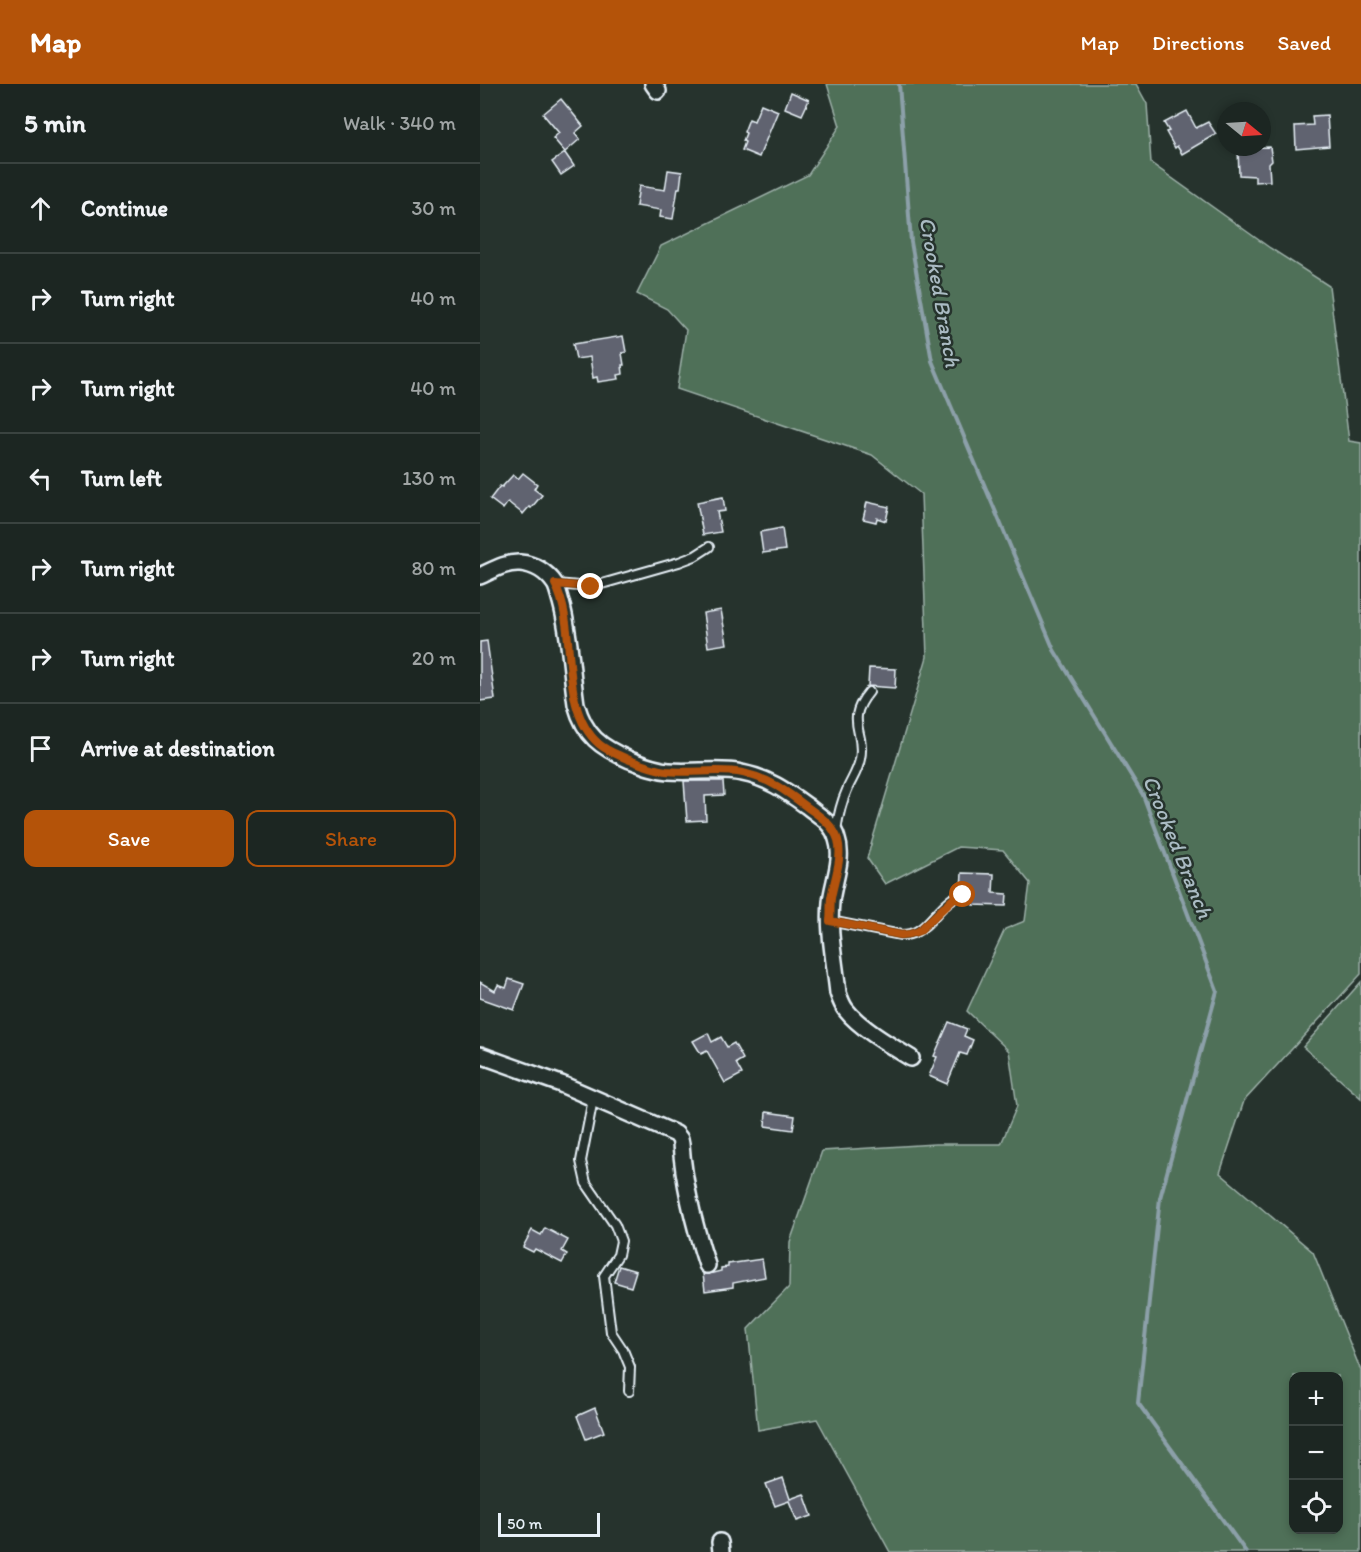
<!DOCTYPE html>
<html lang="en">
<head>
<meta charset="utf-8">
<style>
  :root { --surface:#1c2622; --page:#29322f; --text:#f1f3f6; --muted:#a0a5a5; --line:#3a4340; --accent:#b45309 }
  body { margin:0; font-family:Itim,sans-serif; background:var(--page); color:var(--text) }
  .controls { position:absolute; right:18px; bottom:18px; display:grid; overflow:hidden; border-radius:12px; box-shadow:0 3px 9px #0003 }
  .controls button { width:54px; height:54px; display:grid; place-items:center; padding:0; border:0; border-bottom:2px solid var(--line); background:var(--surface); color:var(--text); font:30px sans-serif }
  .compass { position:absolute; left:737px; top:18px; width:54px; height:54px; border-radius:50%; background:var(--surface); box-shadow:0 3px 9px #0003; rotate:108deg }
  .scale { position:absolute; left:18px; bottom:15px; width:102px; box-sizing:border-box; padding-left:6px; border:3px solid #e8f1f8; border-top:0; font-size:16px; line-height:21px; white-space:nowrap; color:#e8f1f8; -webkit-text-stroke:4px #26332d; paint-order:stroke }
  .stop { position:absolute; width:18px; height:18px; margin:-14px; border:4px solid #b45309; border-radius:50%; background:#fff }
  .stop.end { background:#b45309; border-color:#fff; box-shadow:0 2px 6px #0008 }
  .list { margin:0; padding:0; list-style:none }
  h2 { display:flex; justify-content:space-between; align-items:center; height:78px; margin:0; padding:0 24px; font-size:26px }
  h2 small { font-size:20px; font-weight:400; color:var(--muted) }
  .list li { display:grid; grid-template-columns:39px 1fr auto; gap:18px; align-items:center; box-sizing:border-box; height:90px; padding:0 24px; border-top:2px solid var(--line) }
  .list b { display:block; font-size:22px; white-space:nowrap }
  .list em { font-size:20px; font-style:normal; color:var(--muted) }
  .actions { display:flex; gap:12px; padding:18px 24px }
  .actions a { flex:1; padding:14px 0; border:2px solid var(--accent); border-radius:12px; text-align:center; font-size:21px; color:var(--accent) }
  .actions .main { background:var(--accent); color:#fff }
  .icon { flex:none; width:33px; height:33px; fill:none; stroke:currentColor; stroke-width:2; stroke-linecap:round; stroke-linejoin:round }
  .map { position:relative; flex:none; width:881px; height:1468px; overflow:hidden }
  header { display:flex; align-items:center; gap:36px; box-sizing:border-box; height:84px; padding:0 30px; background:var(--accent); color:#fff }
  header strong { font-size:28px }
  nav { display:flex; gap:33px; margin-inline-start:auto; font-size:21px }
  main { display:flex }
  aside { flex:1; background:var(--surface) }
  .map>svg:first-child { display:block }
  .green { fill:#506f58; stroke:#9cb0a8; stroke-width:1.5; fill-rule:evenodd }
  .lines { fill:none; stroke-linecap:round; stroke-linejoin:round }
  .stream { stroke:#8ca0a9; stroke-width:4 }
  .building { fill:#616370; stroke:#e8f1f8; stroke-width:1.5 }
  .service-casing { stroke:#e8f1f8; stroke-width:12 }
  .minor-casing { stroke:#e8f1f8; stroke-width:20 }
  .service { stroke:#26332d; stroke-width:8 }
  .minor { stroke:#26332d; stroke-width:15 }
  .route { stroke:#b45309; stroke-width:8 }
  .labels { text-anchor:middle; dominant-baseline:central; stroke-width:5; stroke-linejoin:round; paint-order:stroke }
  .water-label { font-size:22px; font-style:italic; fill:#aabbc3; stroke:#26332d }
</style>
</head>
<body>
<header>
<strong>Map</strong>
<nav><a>Map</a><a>Directions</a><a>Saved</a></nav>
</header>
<main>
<aside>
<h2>5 min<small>Walk · 340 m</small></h2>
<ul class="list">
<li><svg class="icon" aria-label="ahead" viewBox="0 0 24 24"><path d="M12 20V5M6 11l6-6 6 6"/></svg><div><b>Continue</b></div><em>30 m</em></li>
<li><svg class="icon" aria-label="right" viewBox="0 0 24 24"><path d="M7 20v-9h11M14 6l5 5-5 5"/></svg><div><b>Turn right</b></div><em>40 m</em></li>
<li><svg class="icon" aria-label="right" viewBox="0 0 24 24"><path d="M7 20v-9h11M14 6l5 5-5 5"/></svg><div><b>Turn right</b></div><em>40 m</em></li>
<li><svg class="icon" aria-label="left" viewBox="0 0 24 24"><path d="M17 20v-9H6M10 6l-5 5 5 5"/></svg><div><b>Turn left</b></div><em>130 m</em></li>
<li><svg class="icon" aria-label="right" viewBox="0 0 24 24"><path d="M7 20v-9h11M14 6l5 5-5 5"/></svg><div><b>Turn right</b></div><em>80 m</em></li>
<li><svg class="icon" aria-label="right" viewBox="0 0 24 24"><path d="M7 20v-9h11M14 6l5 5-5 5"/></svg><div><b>Turn right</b></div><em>20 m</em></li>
<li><svg class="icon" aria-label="arrive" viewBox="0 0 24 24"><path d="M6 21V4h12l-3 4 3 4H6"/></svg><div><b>Arrive at destination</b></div></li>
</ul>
<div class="actions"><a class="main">Save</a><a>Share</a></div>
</aside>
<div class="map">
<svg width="881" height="1468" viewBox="0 0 881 1468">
  <rect width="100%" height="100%" fill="#26332d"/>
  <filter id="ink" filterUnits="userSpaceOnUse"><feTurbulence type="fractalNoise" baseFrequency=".0167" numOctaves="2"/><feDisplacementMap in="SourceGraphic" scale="12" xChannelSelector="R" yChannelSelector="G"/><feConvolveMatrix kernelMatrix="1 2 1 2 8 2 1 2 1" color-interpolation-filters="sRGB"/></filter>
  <g filter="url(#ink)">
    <g class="green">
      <path d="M347,0h309l11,20 4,59 119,85 59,38 20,155 12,2v531l-117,127 -24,72 93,79 48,119v181h-471l-73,-133 -59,11 -10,-101 41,-42 1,-45 32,-91 113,-7h66l16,-38 -8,-55 -42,-40 38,-82 20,-8 5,-38 -27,-33 -45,-3 -73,37 -18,-26 60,-201 -6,-163 -49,-39 -195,-66 9,-59 -19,-21 -30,-15 24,-48 147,-71 32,-49zM814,1292h44v154h-44z"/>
      <polygon points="881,898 881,1014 823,963"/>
    </g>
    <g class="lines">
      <polyline class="stream" points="419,0 431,158 452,277 574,566 663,711 737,907 680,1114 658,1319 766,1468"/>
    </g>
    <g class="building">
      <polygon points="311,8 329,16 322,31 305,24"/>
      <polygon points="81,15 103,42 95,49 100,55 85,68 73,54 79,49 63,30"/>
      <polygon points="281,20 298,27 279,73 262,66 265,58 263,57 266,49 264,48 269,35 274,37"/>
      <polygon points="707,27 716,44 728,38 736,50 702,70 697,62 695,64 686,48 689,47 684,39"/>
      <polygon points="847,31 849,62 816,65 815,42 833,41 832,32"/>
      <polygon points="790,63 792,77 789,80 790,97 775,98 775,92 759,91 758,64"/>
      <polygon points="85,69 94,82 81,91 72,78"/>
      <polygon points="188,86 202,88 200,104 198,104 193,135 180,133 181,126 156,122 159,102 185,106"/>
      <polygon points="143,252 146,268 142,269 144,281 142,281 143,290 138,291 139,295 118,298 117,293 113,294 110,273 96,275 93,260"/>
      <polygon points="43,389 57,400 54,405 62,411 51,424 49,423 43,430 28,418 23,425 10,415 20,402 22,403 33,391 38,395"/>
      <polygon points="243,413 245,427 237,428 241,448 223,451 217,418"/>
      <polygon points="387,418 409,423 406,437 397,434 396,438 383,435"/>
      <polygon points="302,444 305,466 283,469 280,448"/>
      <polygon points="241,526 247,560 228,563 223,529"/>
      <polygon points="7,557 15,615 0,617 0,558"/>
      <polygon points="389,584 416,585 415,604 388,602"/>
      <polygon points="204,697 243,697 244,711 225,712 226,736 207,737"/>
      <polygon points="482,789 514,790 513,809 527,810 526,822 493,821 493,806 481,805"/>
      <polygon points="29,895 44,900 34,926 0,914 0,898 15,907 18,901 26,904"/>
      <polygon points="469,938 487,945 484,952 493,956 487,971 480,969 467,1000 449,992 457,973 454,972"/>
      <polygon points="228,949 232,958 241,953 247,963 254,959 263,975 256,979 262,990 245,999 227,967 221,970 213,957"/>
      <polygon points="286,1028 315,1032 313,1046 285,1042"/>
      <polygon points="65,1144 88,1156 82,1167 87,1170 82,1179 55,1165 53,1168 43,1163 52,1146 61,1151"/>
      <polygon points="282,1175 285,1193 253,1199 253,1203 225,1207 223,1190 229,1190 241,1187 241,1184 248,1183 248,1180"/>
      <polygon points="139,1182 156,1187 151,1203 134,1198"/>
      <polygon points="115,1324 124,1348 106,1355 97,1332"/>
      <polygon points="303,1394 310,1415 324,1410 332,1432 317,1437 309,1417 295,1422 286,1400"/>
    </g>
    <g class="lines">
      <g class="service-casing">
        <g id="service">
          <polyline points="76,500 111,503 199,478 215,472 229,463"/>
          <path d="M356,747c2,-14 5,-28 11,-41 4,-10 11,-19 13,-31 6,-28 -16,-37 9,-67"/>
          <path d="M350,837l71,14c3,0 6,0 9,-1 21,-5 32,-37 53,-39"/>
          <polyline points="113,1015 101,1077 106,1099 135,1141 141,1157 138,1171 124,1192 131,1248 143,1266 150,1283 149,1307"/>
        </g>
      </g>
      <g class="minor-casing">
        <g id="minor">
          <polyline points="173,0 178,7"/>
          <path d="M0,492c13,-6 26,-14 40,-13 14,1 27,9 35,21 3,5 4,12 6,18 9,32 10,68 15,102 9,32 24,43 54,56 13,5 25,10 39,11 25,2 50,-3 73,2 26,5 44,18 65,33 12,10 26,17 30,33 7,20 -4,43 -6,63 -3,30 4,61 7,91 2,6 4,12 8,17 14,18 45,36 65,48"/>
          <path d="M0,971l81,29 115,50 4,5 1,5c3,42 13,81 26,121"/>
          <polyline points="240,1458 241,1468"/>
        </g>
      </g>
      <use href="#service" class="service"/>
      <use href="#minor" class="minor"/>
    </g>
  </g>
  <g class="lines" filter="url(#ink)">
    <path class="route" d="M111,503l-36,-3c24,46 2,124 44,160 8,7 18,10 28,15 13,5 25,10 39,12 25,3 52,-3 77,2 27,6 43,18 64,34 12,9 26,17 31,33 5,18 -4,40 -7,58 -1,8 0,15 -1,23l71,14 9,-1 9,-3 35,-33 3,-2 6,-1"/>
  </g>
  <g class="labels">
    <g class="water-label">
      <text transform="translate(460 208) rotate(80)">Crooked Branch</text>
      <text transform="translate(698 763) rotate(68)">Crooked Branch</text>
    </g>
  </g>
</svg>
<div class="controls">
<button>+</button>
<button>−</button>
<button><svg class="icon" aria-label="locate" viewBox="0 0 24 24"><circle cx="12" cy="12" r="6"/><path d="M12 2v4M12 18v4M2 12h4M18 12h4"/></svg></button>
</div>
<svg class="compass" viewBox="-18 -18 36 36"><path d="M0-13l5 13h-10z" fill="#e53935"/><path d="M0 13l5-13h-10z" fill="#a0a5a5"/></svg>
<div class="scale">50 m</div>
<div class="stop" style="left:483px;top:811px"></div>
<div class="stop end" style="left:111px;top:503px"></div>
</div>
</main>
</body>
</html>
